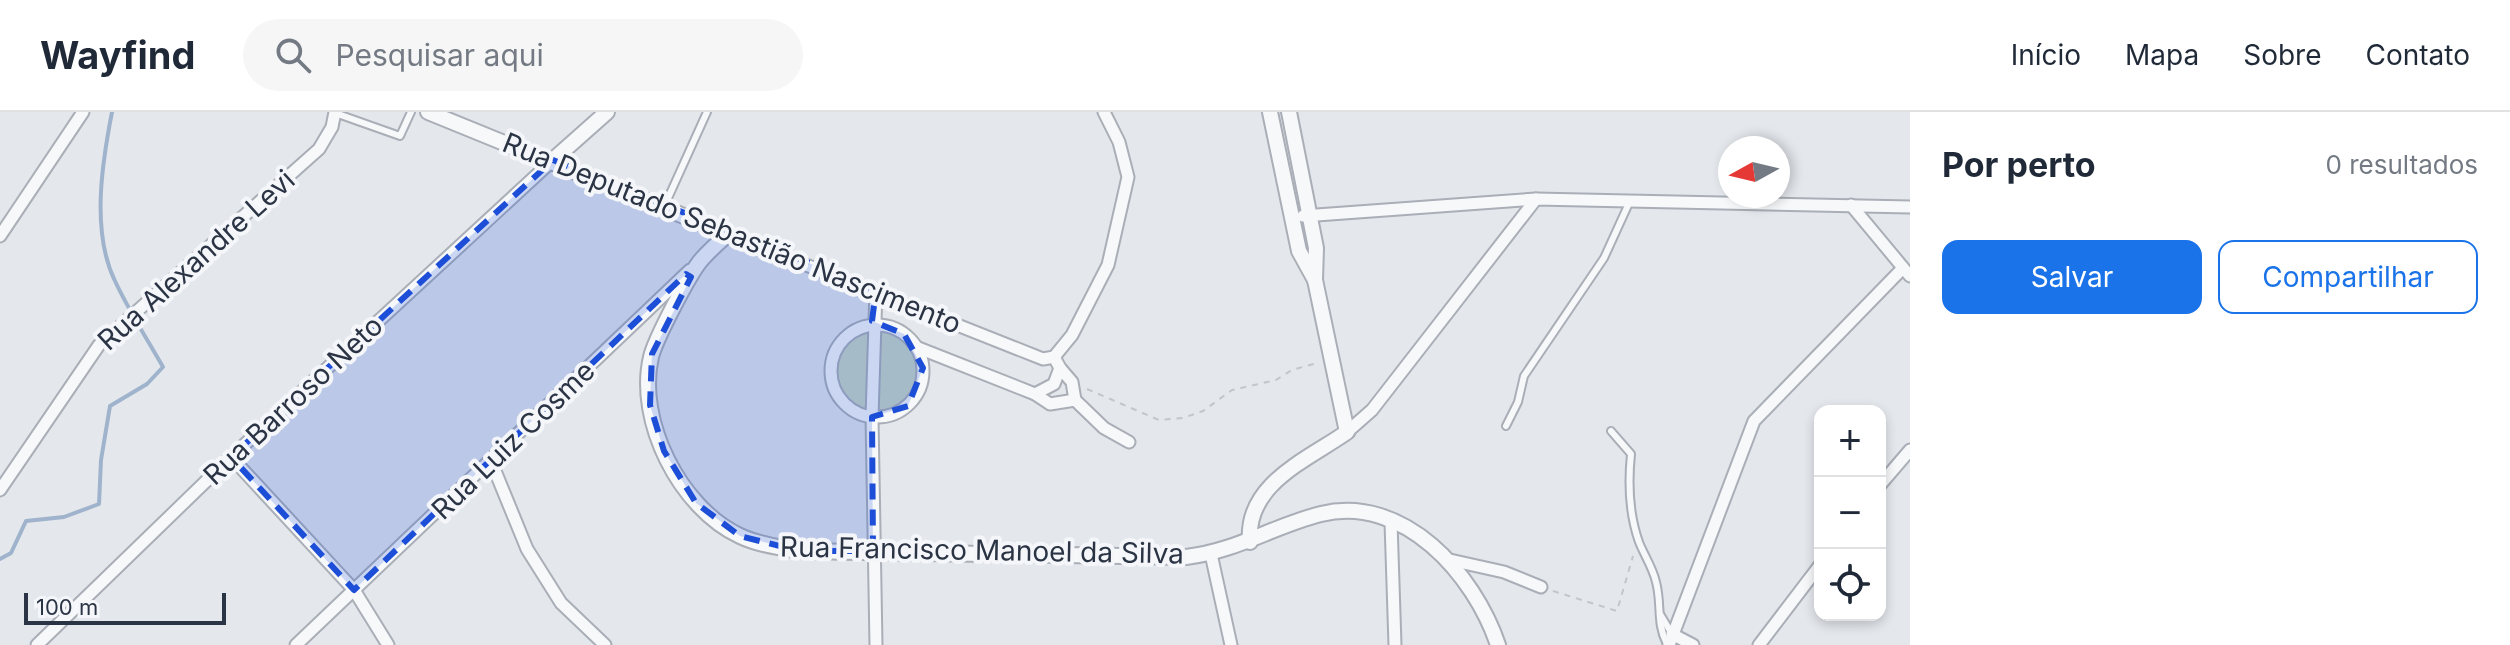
<!DOCTYPE html>
<html lang="pt">
<head>
<meta charset="utf-8">
<style>
  :root { --surface:#fff; --page:#f6f6f7; --text:#1f2937; --muted:#747a83; --line:#e0e1e3; --accent:#1a73e8 }
  body { margin:0; font-family:Inter,sans-serif; background:var(--page); color:var(--text) }
  .controls { position:absolute; right:24px; bottom:24px; display:grid; overflow:hidden; border-radius:16px; box-shadow:0 4px 12px #0003 }
  .controls button { width:72px; height:72px; display:grid; place-items:center; padding:0; border:0; border-bottom:2px solid var(--line); background:var(--surface); color:var(--text); font:40px sans-serif }
  .compass { position:absolute; left:1718px; top:24px; width:72px; height:72px; border-radius:50%; background:var(--surface); box-shadow:0 4px 12px #0003; rotate:262deg }
  .scale { position:absolute; left:24px; bottom:20px; width:202px; box-sizing:border-box; padding-left:8px; border:4px solid #2b3445; border-top:0; font-size:22px; line-height:28px; white-space:nowrap; color:#2b3445; -webkit-text-stroke:6px #f4f6f9; paint-order:stroke }
  .list { margin:0; padding:0; list-style:none }
  h2 { display:flex; justify-content:space-between; align-items:center; height:104px; margin:0; padding:0 32px; font-size:34px }
  h2 small { font-size:26px; font-weight:400; color:var(--muted) }
  .actions { display:flex; gap:16px; padding:24px 32px }
  .actions a { flex:1; padding:18px 0; border:2px solid var(--accent); border-radius:16px; text-align:center; font-size:28px; color:var(--accent) }
  .actions .main { background:var(--accent); color:#fff }
  .icon { flex:none; width:44px; height:44px; fill:none; stroke:currentColor; stroke-width:2; stroke-linecap:round; stroke-linejoin:round }
  .map { position:relative; flex:none; width:1910px; height:533px; overflow:hidden }
  header { display:flex; align-items:center; gap:48px; box-sizing:border-box; height:112px; padding:0 40px; background:var(--surface); border-bottom:2px solid var(--line) }
  header strong { font-size:38px }
  nav { display:flex; gap:44px; margin-inline-start:auto; font-size:28px }
  .search { width:560px; height:72px; background:var(--page); display:flex; align-items:center; gap:20px; box-sizing:border-box; padding:0 28px; border-radius:44px; color:var(--muted); font-size:30px }
  main { display:flex }
  aside { flex:1; background:var(--surface) }
  .map>svg:first-child { display:block }
  .green { fill:#c9d6c5 }
  .lines { fill:none; stroke-linecap:round; stroke-linejoin:round }
  .stream { stroke:#9fb4cc; stroke-width:4 }
  .service-casing { stroke:#a9aeb7; stroke-width:10 }
  .minor-casing { stroke:#a9aeb7; stroke-width:15 }
  .tertiary-casing { stroke:#a9aeb7; stroke-width:18 }
  .path { stroke:#c2c5cb; stroke-width:2; stroke-dasharray:6 6; stroke-linecap:butt }
  .service { stroke:#f7f8fa; stroke-width:6 }
  .minor { stroke:#f7f8fa; stroke-width:11 }
  .tertiary { stroke:#f7f8fa; stroke-width:14 }
  .marked { fill:#1d4ed8; fill-opacity:0.2; stroke:#1d4ed8; stroke-width:6; stroke-dasharray:16 10; stroke-linejoin:round }
  .labels { text-anchor:middle; dominant-baseline:central; stroke-width:8; stroke-linejoin:round; paint-order:stroke }
  .street-label { font-size:28px; fill:#2b3445; stroke:#f4f6f9 }
</style>
</head>
<body>
<header>
<strong>Wayfind</strong>
<div class="search"><svg class="icon" aria-label="search" viewBox="0 0 24 24"><circle cx="10" cy="10" r="6"/><path d="M15 15l6 6"/></svg>Pesquisar aqui</div>
<nav><a>Início</a><a>Mapa</a><a>Sobre</a><a>Contato</a></nav>
</header>
<main>
<div class="map">
<svg width="1910" height="533" viewBox="0 0 1910 533">
  <rect width="100%" height="100%" fill="#e4e7ec"/>
  <circle class="green" cx="877" cy="259" r="46"/>
  <g class="lines">
    <path class="stream" d="M0,447l11,-6 15,-32 38,-4 35,-13 2,-44 9,-54 37,-22 16,-17c-16,-28 -34,-56 -48,-86 -24,-49 -13,-118 -3,-169"/>
    <g class="service-casing">
      <g id="service">
        <polyline points="335,1 400,24 411,0"/>
        <polyline points="664,95 707,0"/>
        <polyline points="1506,314 1518,290 1524,264 1604,146 1630,89"/>
        <path d="M1611,319l20,23c-3,29 -2,60 8,88 5,13 14,26 17,40 6,22 0,42 11,62"/>
        <polyline points="1660,502 1672,522"/>
      </g>
    </g>
    <g class="minor-casing">
      <g id="minor">
        <polyline points="1851,93 1910,164"/>
        <polyline points="1303,104 1536,87 1910,95"/>
        <polyline points="728,122 1043,247 1054,245 1072,223 1108,153 1128,65 1119,30 1104,0"/>
        <polyline points="0,124 83,0"/>
        <circle cx="877" cy="259" r="46"/>
        <polyline points="916,235 1035,282 1050,292 1075,288 1104,316 1129,330"/>
        <polyline points="1060,256 1072,270 1075,288"/>
        <polyline points="1035,282 1054,272 1060,256 1054,245"/>
        <polyline points="1347,320 1372,298 1536,87"/>
        <polyline points="231,345 354,478 388,533"/>
        <polyline points="491,349 527,437 561,491 605,533"/>
        <polyline points="1880,373 1910,338"/>
        <polyline points="0,378 99,233 319,37 332,15 335,0"/>
        <polyline points="1391,410 1395,533"/>
        <polyline points="1211,442 1231,533"/>
        <polyline points="1450,448 1504,460 1541,475"/>
        <polyline points="1672,522 1693,533"/>
        <polyline points="37,533 231,345 553,48"/>
        <polyline points="296,533 690,158"/>
        <polyline points="876,533 872,305 876,178"/>
        <polyline points="1669,533 1754,309 1903,156"/>
        <polyline points="1759,533 1820,453"/>
      </g>
    </g>
    <g class="tertiary-casing">
      <g id="tertiary">
        <path d="M428,0l300,122c-9,8 -18,16 -26,25 -12,13 -47,81 -51,98 -15,64 29,151 89,179 19,9 40,11 59,15l387,6c51,-6 87,-31 135,-43 83,-20 153,60 177,131"/>
        <polyline points="1270,0 1299,139 1315,168"/>
        <polyline points="553,48 607,0"/>
        <path d="M1250,430c-5,-58 57,-82 97,-110l-32,-152 1,-32 -27,-136"/>
      </g>
    </g>
    <g class="path">
      <polyline points="1087,277 1159,308 1183,306 1203,299 1232,278 1276,268 1292,258 1317,251"/>
      <polyline points="1553,479 1617,499 1633,444"/>
    </g>
    <use href="#service" class="service"/>
    <use href="#minor" class="minor"/>
    <use href="#tertiary" class="tertiary"/>
  </g>
  <path class="marked" d="M553,48l323,130 -4,31 32,13 19,34 -15,38 -36,11 1,134h-74l-59,-15 -44,-33 -32,-52 -14,-46 2,-51 39,-77 -5,-3 -332,316 -123,-133z"/>
  <g class="labels">
    <g class="street-label">
      <text transform="translate(732 121) rotate(22)">Rua Deputado Sebastião Nascimento</text>
      <text transform="translate(196 148) rotate(-42)">Rua Alexandre Levi</text>
      <text transform="translate(293 288) rotate(-43)">Rua Barroso Neto</text>
      <text transform="translate(513 328) rotate(-44)">Rua Luiz Cosme</text>
      <text transform="translate(982 438) rotate(1)">Rua Francisco Manoel da Silva</text>
    </g>
  </g>
</svg>
<div class="controls">
<button>+</button>
<button>−</button>
<button><svg class="icon" aria-label="locate" viewBox="0 0 24 24"><circle cx="12" cy="12" r="6"/><path d="M12 2v4M12 18v4M2 12h4M18 12h4"/></svg></button>
</div>
<svg class="compass" viewBox="-18 -18 36 36"><path d="M0-13l5 13h-10z" fill="#e53935"/><path d="M0 13l5-13h-10z" fill="#747a83"/></svg>
<div class="scale">100 m</div>
</div>
<aside>
<h2>Por perto<small>0 resultados</small></h2>
<ul class="list">
</ul>
<div class="actions"><a class="main">Salvar</a><a>Compartilhar</a></div>
</aside>
</main>
</body>
</html>
